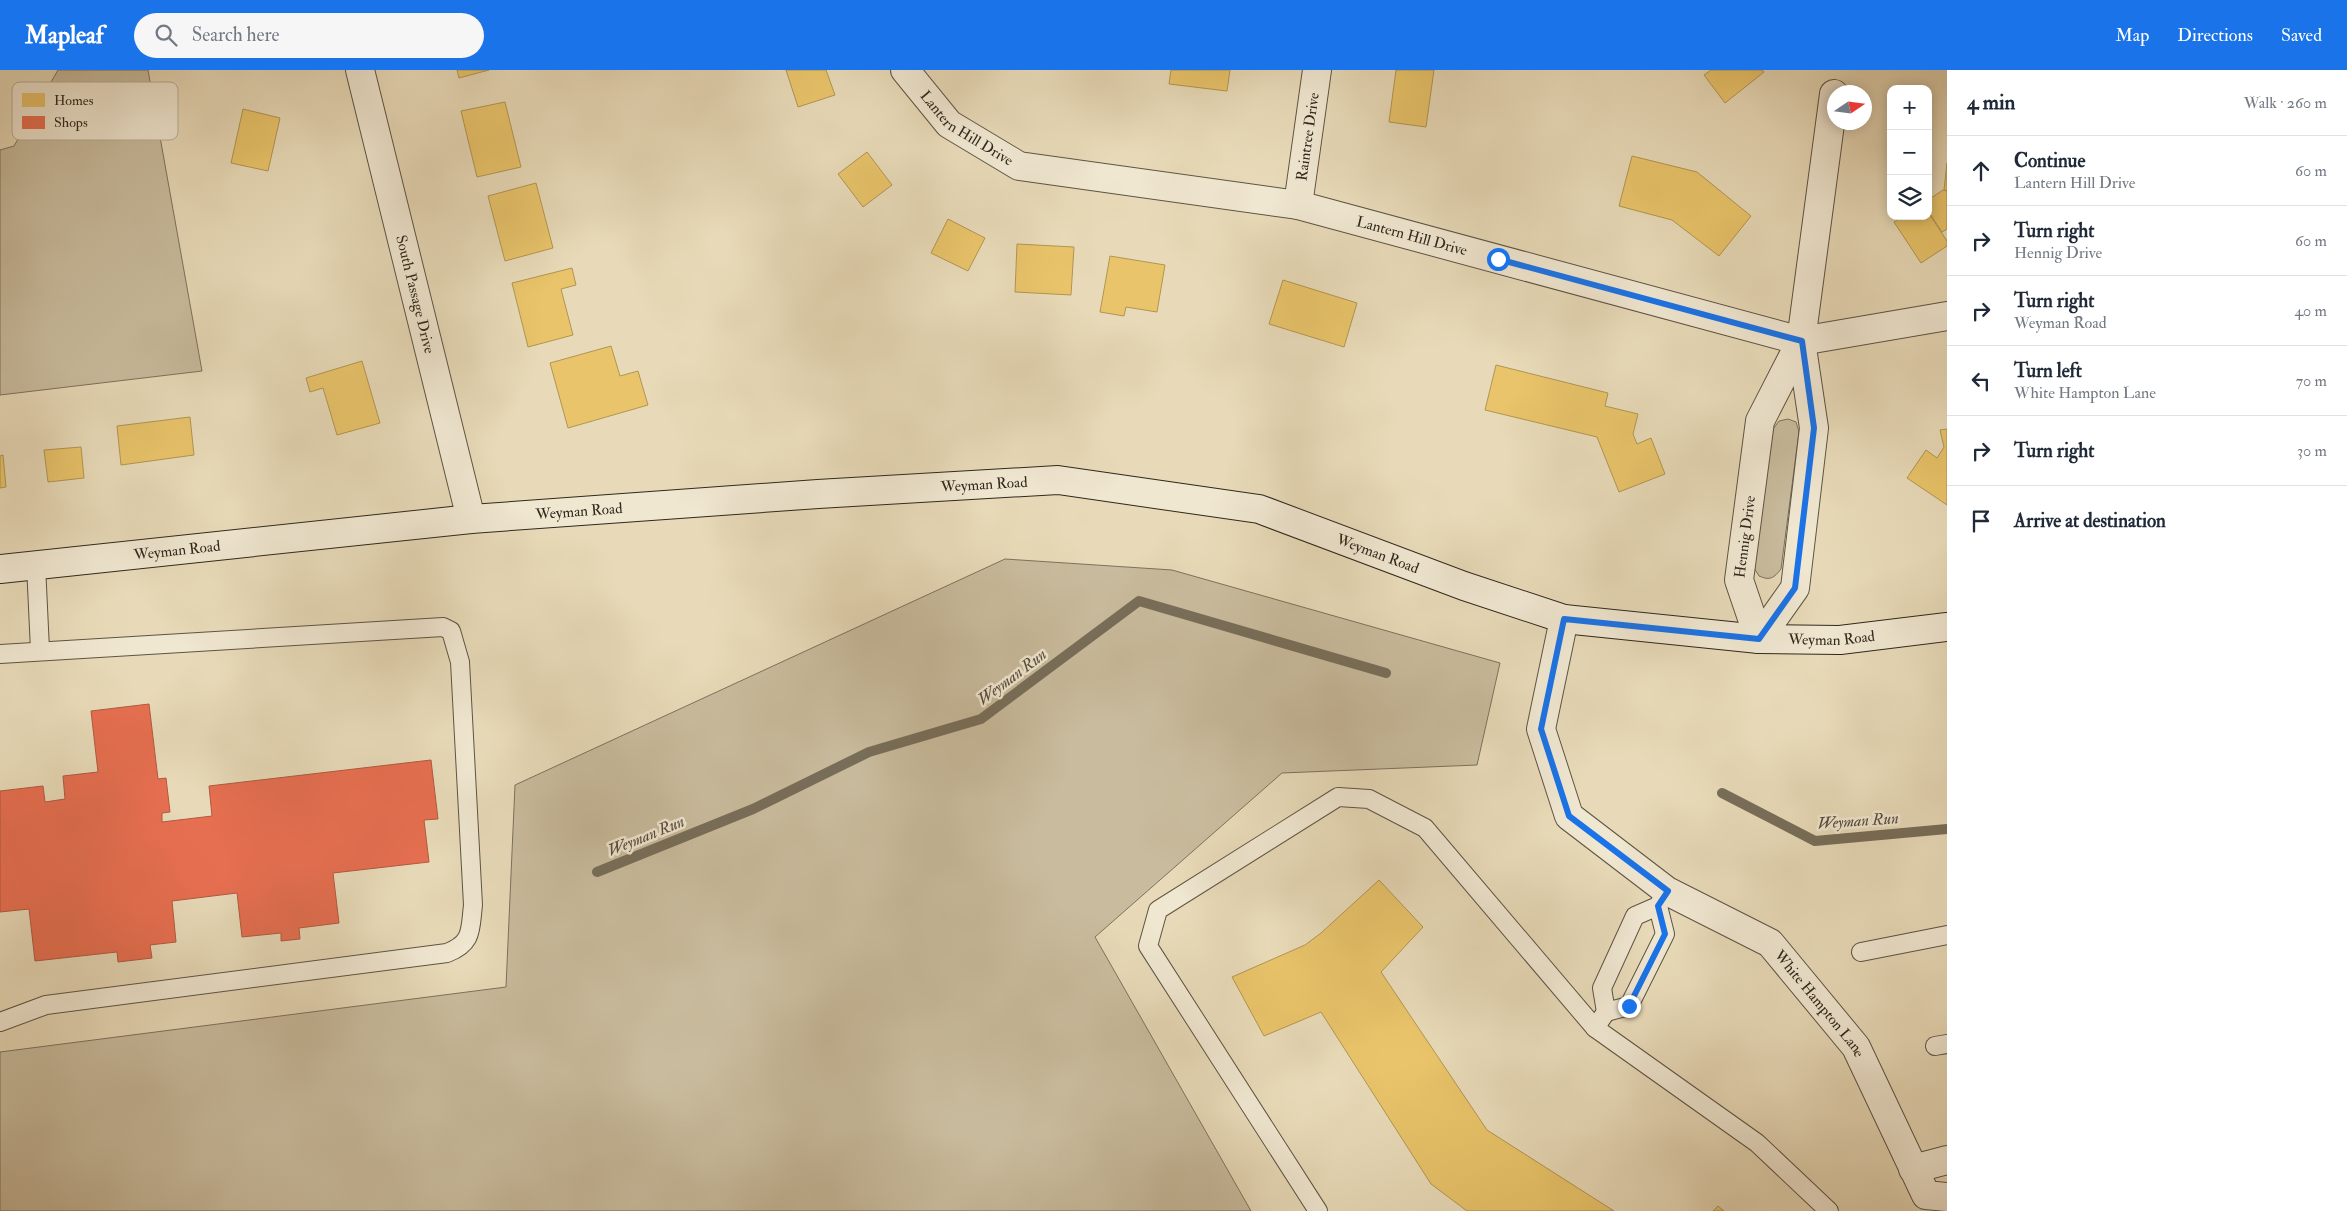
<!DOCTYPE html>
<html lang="en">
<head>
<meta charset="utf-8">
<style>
  :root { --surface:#fff; --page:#f6f6f7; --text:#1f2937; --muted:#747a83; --line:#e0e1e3; --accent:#1a73e8 }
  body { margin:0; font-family:"IM FELL Double Pica",serif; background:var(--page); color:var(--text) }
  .controls { position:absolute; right:15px; top:15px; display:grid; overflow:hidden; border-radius:10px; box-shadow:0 2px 12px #0003 }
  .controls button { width:45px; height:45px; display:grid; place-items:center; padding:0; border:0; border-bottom:1px solid var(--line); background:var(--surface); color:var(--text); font:25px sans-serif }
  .compass { position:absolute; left:1827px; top:15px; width:45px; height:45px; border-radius:50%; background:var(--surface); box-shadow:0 2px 12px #0003; rotate:77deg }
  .stop { position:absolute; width:15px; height:15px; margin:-11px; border:4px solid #1a73e8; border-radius:50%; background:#fff }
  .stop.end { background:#1a73e8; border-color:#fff; box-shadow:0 1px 5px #0008 }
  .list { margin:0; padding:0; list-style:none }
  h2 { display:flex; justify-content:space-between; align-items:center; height:65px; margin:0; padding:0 20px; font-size:21px }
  h2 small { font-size:16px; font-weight:400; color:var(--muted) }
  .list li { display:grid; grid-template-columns:32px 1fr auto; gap:15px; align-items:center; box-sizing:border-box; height:70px; padding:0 20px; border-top:1px solid var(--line) }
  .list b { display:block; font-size:19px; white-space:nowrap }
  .list p { margin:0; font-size:16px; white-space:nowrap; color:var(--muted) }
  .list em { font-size:16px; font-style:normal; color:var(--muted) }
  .icon { flex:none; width:28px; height:28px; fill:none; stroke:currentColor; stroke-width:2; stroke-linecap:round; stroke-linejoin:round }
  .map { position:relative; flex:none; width:1947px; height:1141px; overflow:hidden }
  header { display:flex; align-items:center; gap:30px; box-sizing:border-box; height:70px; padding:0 25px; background:var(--accent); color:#fff }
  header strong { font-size:24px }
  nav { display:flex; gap:28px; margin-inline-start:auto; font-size:18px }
  .search { width:350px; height:45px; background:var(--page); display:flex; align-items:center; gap:12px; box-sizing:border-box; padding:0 18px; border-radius:28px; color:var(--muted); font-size:19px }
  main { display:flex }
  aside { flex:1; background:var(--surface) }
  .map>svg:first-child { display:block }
  .green { fill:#c9bc9e; stroke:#7c725e }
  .homes { fill:#e9c46a; stroke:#b19553 }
  .shops { fill:#e76f51; stroke:#b05a41 }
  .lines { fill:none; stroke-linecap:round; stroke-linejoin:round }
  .stream { stroke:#786e5a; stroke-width:10 }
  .lane-casing { stroke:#5d5444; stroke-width:20 }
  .street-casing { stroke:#5d5444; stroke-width:30 }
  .secondary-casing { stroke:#2f281d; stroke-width:30 }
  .lane { stroke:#f0e7d1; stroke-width:18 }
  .street { stroke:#f0e7d1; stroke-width:28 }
  .secondary { stroke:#f0e7d1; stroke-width:28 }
  .route { stroke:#1a73e8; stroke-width:6 }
  .labels { text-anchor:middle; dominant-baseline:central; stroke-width:5; stroke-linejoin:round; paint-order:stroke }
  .street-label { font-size:15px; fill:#2f281d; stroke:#f0e7d1 }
  .water-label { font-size:16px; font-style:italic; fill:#544b3c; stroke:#f0e7d1 }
  .key { fill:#f0e7d1; stroke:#b6ae9b; stroke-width:1 }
  .key-label { font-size:14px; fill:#2f281d }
</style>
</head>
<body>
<header>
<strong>Mapleaf</strong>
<div class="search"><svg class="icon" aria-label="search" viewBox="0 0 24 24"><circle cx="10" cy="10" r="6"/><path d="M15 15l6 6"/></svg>Search here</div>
<nav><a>Map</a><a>Directions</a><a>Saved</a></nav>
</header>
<main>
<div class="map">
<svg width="1947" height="1141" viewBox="0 0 1947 1141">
  <rect width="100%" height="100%" fill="#e8dab8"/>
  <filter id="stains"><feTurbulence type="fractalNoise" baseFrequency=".004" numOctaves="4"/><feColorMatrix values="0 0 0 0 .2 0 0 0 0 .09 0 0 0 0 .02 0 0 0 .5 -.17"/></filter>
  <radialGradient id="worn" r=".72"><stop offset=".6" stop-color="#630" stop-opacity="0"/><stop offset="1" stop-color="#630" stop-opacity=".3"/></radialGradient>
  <g class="green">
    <polygon points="58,0 148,0 202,301 0,325 0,80 14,76"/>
    <path d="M1788,349l8,3 3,10 -18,137c-7,9 -11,12 -22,7l-5,-8 19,-139 6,-8z"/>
    <polygon points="1005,489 1172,500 1500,593 1477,695 1282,703 1095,867 1251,1141 0,1141 0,982 506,917 515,715"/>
  </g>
  <g class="homes">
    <polygon points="457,0 489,0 459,8"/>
    <polygon points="786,0 826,0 835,25 798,37"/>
    <polygon points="1171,0 1230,0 1227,21 1169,14"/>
    <polygon points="1396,0 1434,0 1426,57 1389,52"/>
    <polygon points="1711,0 1762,0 1764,2 1725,33 1704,5"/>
    <polygon points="505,32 521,97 477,107 461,41"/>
    <polygon points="243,39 280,48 268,101 231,93"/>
    <polygon points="867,82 892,115 863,137 838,104"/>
    <polygon points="1632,86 1697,102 1751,146 1719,186 1672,150 1619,136"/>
    <polygon points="1947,93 1947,121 1944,120"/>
    <polygon points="536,113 553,178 505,191 488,126"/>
    <polygon points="1943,120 1947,121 1947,159 1942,162 1928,141 1928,130"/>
    <polygon points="1928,142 1947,171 1947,176 1921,193 1894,152 1903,146 1928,146"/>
    <polygon points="948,149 985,168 968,201 931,183"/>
    <polygon points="1017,174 1074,177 1071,225 1015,222"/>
    <polygon points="1110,186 1165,195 1157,242 1126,237 1124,246 1100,242"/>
    <polygon points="572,198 576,215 561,219 573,265 528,277 512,213"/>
    <polygon points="1283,210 1357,233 1344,277 1269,254"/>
    <polygon points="611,276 620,306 638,301 648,335 568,358 550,293"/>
    <polygon points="362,291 380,353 337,365 323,318 310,322 306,308"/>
    <polygon points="1496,295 1608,323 1605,336 1638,344 1633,364 1637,374 1651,368 1665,404 1619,422 1597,367 1485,340"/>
    <polygon points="190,347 194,385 121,395 117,356"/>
    <polygon points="1947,359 1947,435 1907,408 1926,380 1937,388 1944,377 1940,360"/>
    <polygon points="81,377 84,408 48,412 44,380"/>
    <polygon points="3,385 6,417 0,418 0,386"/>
    <polygon points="1379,810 1423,857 1381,902 1487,1060 1614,1141 1467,1141 1431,1114 1321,942 1264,966 1232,907 1305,875 1321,863"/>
    <polygon points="1718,1136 1724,1141 1713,1141"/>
  </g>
  <polygon class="shops" points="149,634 158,709 166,708 170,742 162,743 162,752 212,746 209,716 431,690 438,749 424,750 429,792 333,803 339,853 299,858 300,869 281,871 281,863 242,867 237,823 172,831 176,872 150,875 152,888 118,892 117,882 35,891 29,839 0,842 0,721 43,716 45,732 65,729 63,706 98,702 91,641"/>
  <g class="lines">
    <g class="stream">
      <polyline points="1722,723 1815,771 1947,759"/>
      <polyline points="597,802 753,739 869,682 981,649 1139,531 1386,603"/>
    </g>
    <g class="lane-casing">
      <g id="lane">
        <polyline points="36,495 40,580"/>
        <path d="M0,584l443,-27 8,4 9,31 13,243c-3,25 0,38 -26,48l-401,52 -46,17"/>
        <polyline points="1658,836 1665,864 1629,936 1606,942 1602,918 1635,846 1658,836 1667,821"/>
        <polyline points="1861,882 1947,865"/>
        <polyline points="1595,958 1757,1073 1829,1141"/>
        <polyline points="1935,976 1947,974"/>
        <polyline points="1318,1141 1148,876 1158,840 1338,727 1369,729 1425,758 1595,958 1606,942"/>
      </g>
    </g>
    <g class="street-casing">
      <g id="street">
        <path id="s1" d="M360,0l111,449"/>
        <path id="s2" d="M905,0l44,54 70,42 279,39 503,136 146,-25"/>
        <path id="s3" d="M1298,135l19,-135"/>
        <path id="s4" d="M1564,549l-23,110 28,87 98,75 103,52 86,104 70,148 21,2"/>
        <polyline points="1759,569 1795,518 1814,358 1801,271 1834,24"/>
        <path id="s5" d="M1759,569l-20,-59 21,-159 41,-80"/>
        <polyline points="1913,1099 1947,1090"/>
      </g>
    </g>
    <g class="secondary-casing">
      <g id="secondary">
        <path id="s6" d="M0,499l471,-50 347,-25 240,-14 201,29 205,77 100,33 195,20 81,1 107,-13"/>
      </g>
    </g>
    <use href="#lane" class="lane"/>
    <use href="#street" class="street"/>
    <use href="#secondary" class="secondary"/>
  </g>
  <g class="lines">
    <polyline class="route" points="1498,189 1802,271 1814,358 1795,518 1759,569 1564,549 1541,659 1569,746 1668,821 1658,836 1665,864 1629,936"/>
  </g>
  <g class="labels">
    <g class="street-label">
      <text stroke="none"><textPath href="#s2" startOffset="86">Lantern Hill Drive</textPath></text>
      <text stroke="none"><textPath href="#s3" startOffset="69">Raintree Drive</textPath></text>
      <text stroke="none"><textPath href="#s2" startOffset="551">Lantern Hill Drive</textPath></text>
      <text stroke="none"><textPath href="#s1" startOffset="231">South Passage Drive</textPath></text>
      <text stroke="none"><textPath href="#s6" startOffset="988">Weyman Road</textPath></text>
      <text stroke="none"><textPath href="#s6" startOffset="582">Weyman Road</textPath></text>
      <text stroke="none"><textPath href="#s5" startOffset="106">Hennig Drive</textPath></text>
      <text stroke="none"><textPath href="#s6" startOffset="178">Weyman Road</textPath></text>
      <text stroke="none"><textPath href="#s6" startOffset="1392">Weyman Road</textPath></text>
      <text stroke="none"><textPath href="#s6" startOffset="1858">Weyman Road</textPath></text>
      <text stroke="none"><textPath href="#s4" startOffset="521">White Hampton Lane</textPath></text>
    </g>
    <g class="water-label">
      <text transform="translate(1012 607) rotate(-37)">Weyman Run</text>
      <text transform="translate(1858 751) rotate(-4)">Weyman Run</text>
      <text transform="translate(646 766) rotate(-22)">Weyman Run</text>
    </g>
  </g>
  <rect x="12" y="12" width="166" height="58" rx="8" class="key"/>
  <rect x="22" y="23" width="23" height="14" fill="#e9c46a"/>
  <rect x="22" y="46" width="23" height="13" fill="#e76f51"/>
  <g class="key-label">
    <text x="54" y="35">Homes</text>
    <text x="54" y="57">Shops</text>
  </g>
  <rect width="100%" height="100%" filter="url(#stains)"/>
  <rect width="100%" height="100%" fill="url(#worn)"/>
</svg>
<div class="controls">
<button>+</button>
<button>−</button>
<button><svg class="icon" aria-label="layers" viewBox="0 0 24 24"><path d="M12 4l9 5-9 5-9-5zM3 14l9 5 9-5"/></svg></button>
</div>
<svg class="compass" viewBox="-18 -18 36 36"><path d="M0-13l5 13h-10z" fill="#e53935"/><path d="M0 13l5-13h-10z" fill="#747a83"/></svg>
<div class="stop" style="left:1498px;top:189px"></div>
<div class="stop end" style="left:1629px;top:936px"></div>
</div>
<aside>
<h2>4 min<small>Walk · 260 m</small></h2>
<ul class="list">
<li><svg class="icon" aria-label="ahead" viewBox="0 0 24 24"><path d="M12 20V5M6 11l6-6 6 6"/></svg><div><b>Continue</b><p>Lantern Hill Drive</p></div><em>60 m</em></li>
<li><svg class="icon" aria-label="right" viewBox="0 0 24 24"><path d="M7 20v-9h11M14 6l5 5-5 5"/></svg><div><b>Turn right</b><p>Hennig Drive</p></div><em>60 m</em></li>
<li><svg class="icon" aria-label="right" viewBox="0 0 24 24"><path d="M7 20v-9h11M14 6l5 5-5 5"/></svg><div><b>Turn right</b><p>Weyman Road</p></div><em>40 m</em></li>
<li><svg class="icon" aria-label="left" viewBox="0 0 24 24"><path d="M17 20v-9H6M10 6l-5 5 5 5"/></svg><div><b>Turn left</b><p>White Hampton Lane</p></div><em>70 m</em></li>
<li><svg class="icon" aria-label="right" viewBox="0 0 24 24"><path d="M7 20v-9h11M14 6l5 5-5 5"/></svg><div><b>Turn right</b></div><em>30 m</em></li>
<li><svg class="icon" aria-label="arrive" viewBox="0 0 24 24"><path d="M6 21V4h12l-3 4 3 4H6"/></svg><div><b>Arrive at destination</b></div></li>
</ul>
</aside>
</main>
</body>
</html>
